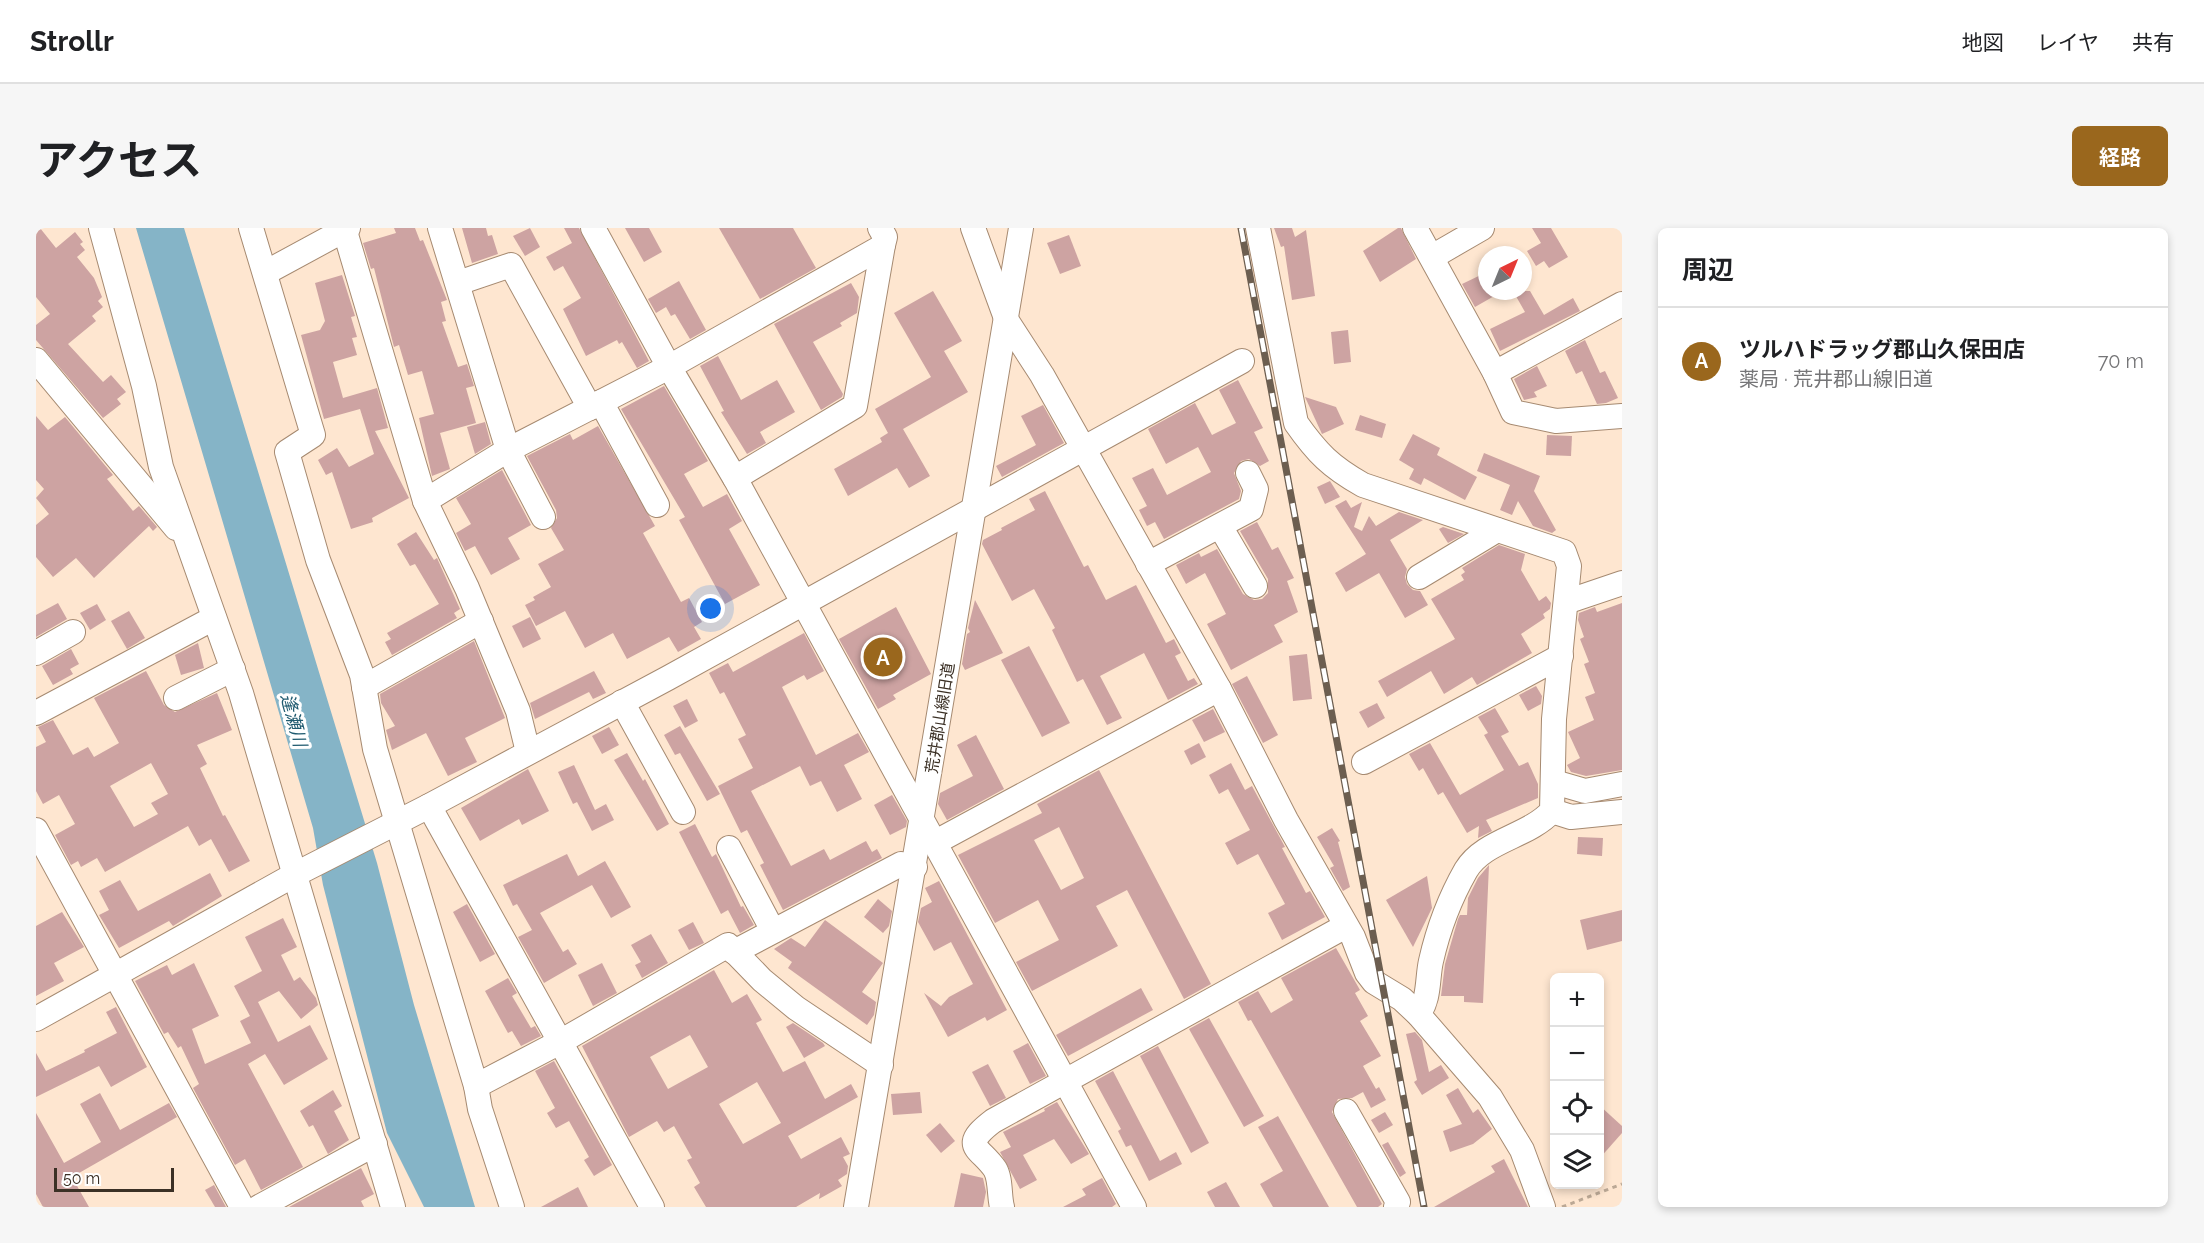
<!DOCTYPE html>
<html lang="ja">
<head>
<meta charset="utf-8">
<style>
  :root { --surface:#fff; --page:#f6f6f6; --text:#202124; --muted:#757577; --line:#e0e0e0; --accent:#9a671d }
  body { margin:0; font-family:Raleway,"Noto Sans JP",sans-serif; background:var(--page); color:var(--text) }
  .controls { position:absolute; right:18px; bottom:18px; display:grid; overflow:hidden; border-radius:9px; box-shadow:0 3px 9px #0003 }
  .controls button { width:54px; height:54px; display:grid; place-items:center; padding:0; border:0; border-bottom:2px solid var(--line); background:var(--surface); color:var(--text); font:30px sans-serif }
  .compass { position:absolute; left:1442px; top:18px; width:54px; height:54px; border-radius:50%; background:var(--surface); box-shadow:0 3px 9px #0003; rotate:43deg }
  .scale { position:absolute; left:18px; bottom:15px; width:120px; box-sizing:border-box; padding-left:6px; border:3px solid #3b3025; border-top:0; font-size:16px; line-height:21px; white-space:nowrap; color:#3b3025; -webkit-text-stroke:4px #fff; paint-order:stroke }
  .you { position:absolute; left:675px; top:381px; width:21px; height:21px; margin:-15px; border:4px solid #fff; border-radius:50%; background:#1a73e8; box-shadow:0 0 0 9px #1a73e833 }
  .badge { display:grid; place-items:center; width:39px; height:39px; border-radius:50%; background:var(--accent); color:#fff; font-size:20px; font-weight:700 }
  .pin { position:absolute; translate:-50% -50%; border:3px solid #fff; box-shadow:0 2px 6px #0006 }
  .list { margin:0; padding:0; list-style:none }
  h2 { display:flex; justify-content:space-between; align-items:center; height:78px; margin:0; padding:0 24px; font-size:26px }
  h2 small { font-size:20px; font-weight:400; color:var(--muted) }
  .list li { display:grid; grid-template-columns:39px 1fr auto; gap:18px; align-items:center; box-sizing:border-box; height:108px; padding:0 24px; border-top:2px solid var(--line) }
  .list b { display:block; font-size:22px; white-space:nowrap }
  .list p { margin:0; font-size:20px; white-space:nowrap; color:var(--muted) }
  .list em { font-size:20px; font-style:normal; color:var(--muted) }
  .icon { flex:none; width:33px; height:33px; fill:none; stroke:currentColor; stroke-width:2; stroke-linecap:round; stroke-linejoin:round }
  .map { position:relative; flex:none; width:1586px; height:979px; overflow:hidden; border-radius:9px }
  header { display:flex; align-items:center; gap:36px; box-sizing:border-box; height:84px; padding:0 30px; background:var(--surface); border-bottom:2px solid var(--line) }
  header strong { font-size:28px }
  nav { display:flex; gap:33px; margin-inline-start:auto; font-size:21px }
  .intro { display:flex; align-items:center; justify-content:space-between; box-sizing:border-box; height:144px; padding:0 36px }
  h1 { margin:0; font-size:42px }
  .button { padding:15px 27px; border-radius:9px; background:var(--accent); color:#fff; font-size:21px; font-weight:700 }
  main { display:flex; gap:36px; padding:0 36px }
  aside { flex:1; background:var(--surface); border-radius:9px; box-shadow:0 3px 9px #0003 }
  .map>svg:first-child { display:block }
  .water { fill:#85b4c7 }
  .building { fill:#cda3a2; fill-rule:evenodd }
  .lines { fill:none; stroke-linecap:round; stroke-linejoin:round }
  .minor-casing { stroke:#a68a71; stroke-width:26 }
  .path { stroke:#bba895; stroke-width:3; stroke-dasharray:4.5 4.5; stroke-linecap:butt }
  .minor { stroke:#fff; stroke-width:24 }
  .rail-casing { stroke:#6c5e50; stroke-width:7 }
  .rail { stroke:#fff; stroke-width:4.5; stroke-dasharray:14; stroke-linecap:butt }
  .labels { text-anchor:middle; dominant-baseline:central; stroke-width:6; stroke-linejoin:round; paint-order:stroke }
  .street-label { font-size:16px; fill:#3b3025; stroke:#fff }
  .water-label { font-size:18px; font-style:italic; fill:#1f5a6f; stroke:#fff }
</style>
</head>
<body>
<header>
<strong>Strollr</strong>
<nav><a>地図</a><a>レイヤ</a><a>共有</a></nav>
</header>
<div class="intro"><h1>アクセス</h1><a class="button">経路</a></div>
<main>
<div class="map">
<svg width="1586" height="979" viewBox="0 0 1586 979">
  <rect width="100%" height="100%" fill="#fee6d0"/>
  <polygon class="water" points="100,0 148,0 341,635 378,777 439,979 388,979 351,905 287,657 277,600"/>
  <g class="building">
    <polygon points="0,0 4,0 20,20 39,4 47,14 44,16 49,22 41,29 58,50 66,69 62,73 67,79 56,88 60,93 32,116 67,154 75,147 90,164 81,171 85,176 67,190 0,112 0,97 14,86 0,69"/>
    <polygon points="358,0 379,0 384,13 387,12 411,72 405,74 410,93 406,94 422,139 431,136 438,158 430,160 440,195 404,205 414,241 396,248 383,190 398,186 386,143 372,147 363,117 358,119 338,40 335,41 327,15 360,5"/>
    <polygon points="426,0 450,0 452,8 456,7 462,26 436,35"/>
    <polygon points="494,0 504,19 489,28 477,8"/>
    <polygon points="528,0 543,0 613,133 601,140 586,114 583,116 581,112 550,128 527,81 545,70 527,38 518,43 510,29 536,15"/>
    <polygon points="589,0 613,0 626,24 608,34"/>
    <polygon points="683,0 757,0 780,40 724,71"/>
    <polygon points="1238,0 1256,0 1259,9 1270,2 1279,68 1256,72 1248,18 1245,19"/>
    <polygon points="1362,0 1365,0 1380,31 1344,54 1327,23"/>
    <polygon points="1496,0 1515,0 1532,29 1513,40 1508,33 1500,38 1491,23 1505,15"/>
    <polygon points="1033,7 1045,38 1024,46 1011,15"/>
    <polygon points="1451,44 1451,63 1467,63 1439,79 1426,56"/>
    <polygon points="306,47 319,88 315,89 321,109 316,110 321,127 297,134 307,170 341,160 352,200 339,203 373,270 336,290 337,294 315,301 296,244 290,247 282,232 301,220 313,239 338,226 324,181 288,191 265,107 284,102 289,93 279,55"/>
    <polygon points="643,53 670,102 654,111 639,86 635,88 630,79 620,85 612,71"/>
    <polygon points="815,55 823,69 821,85 804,95 806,98 777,114 807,166 806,169 785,182 738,96"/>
    <polygon points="897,63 926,113 908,123 932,164 867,201 894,248 873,260 861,240 812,268 798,241 846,214 844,210 852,205 839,181 895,149 858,85"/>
    <polygon points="1477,63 1494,63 1508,87 1537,70 1544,83 1464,123 1454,101 1489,84"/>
    <polygon points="1312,102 1315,134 1298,136 1295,104"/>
    <polygon points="1549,112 1564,145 1569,143 1582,170 1570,175 1561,176 1546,143 1540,146 1529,123"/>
    <polygon points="682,128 705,172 741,152 759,184 724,204 730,215 711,226 685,184 688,183 664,138"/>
    <polygon points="1501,138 1511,158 1498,164 1501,169 1488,172 1478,151"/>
    <polygon points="1202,152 1227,200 1218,204 1233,233 1224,238 1213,231 1205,233 1198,245 1205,263 1203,271 1128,311 1119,294 1111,298 1103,282 1111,278 1096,250 1117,240 1131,267 1175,244 1162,219 1130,236 1112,201 1159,175 1176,207 1200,195 1183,162"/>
    <polygon points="628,158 672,233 648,246 667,279 691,266 706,293 693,301 724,357 689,376 643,292 649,289 585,181"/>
    <polygon points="1269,169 1300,179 1308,196 1286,206"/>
    <polygon points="1007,177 1028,215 966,249 960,238 1000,217 985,188"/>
    <polygon points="1324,187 1350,196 1346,210 1319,202"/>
    <polygon points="0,188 12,202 29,189 77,247 71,251 97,283 103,278 121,299 117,303 113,298 58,350 40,330 17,349 0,329 0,297 13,286 0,270 8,261 0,252"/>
    <polygon points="449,194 455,216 439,226 431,199"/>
    <polygon points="562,198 619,298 607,305 645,374 653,370 666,394 658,399 665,411 642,424 633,409 591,431 577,405 549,420 529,383 500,398 489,377 499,372 497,369 515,359 502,336 528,322 515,300 521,290 520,282 491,228 534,206 537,212"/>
    <polygon points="1377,206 1404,220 1401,227 1441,249 1429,272 1388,250 1385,257 1373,251 1378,241 1363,232"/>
    <polygon points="1511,207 1536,208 1535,228 1510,227"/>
    <polygon points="1448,225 1504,248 1498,263 1520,302 1516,305 1497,298 1482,273 1476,287 1464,282 1474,257 1441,243"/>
    <polygon points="466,242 495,297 472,310 484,331 455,347 439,318 429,323 420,305 435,296 420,270"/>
    <polygon points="1294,253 1304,269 1289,276 1281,259"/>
    <polygon points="1009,263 1048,339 1052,337 1070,372 1100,357 1130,415 1138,411 1145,425 1139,428 1152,453 1158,450 1162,456 1132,472 1108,425 1064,448 1086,490 1071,497 1047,451 1041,454 1016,402 1019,400 998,361 976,373 946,316 947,312 966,302 965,300 999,282 993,271"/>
    <polygon points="1310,272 1315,280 1326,274 1318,299 1326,303 1333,288 1340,298 1363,284 1387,292 1354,312 1371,341 1369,349 1371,356 1377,362 1384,363 1392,377 1369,390 1343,345 1310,364 1299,345 1330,326 1299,278"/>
    <polygon points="1221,294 1236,322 1242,319 1258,350 1251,353 1262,384 1238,397 1247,414 1195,442 1171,396 1190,386 1169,345 1150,356 1140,337 1163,325 1165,329 1181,321 1207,366 1218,372 1226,371 1232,365 1232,351 1204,303"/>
    <polygon points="1407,299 1428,306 1412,315 1403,301"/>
    <polygon points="380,304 398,332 401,330 424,381 418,385 421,390 356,427 349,414 355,411 351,405 403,376 379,336 374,338 361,316"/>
    <polygon points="1463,317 1489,326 1485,342 1503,373 1510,368 1515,375 1514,381 1507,386 1509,390 1485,406 1496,425 1441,457 1436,449 1408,466 1395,443 1351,469 1342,453 1419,411 1395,371 1428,352 1425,347 1429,344 1426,340"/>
    <polygon points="939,372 967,425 929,442 926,436 931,406 934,404 932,400"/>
    <polygon points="22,375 31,391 0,409 0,387"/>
    <polygon points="1586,375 1586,542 1550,548 1535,544 1531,537 1544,530 1532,504 1558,492 1549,469 1559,465 1548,436 1553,434 1544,411 1548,409 1542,392 1543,385 1559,379 1561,384"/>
    <polygon points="61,376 70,392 54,402 44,385"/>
    <polygon points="860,379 895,446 857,467 860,471 842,481 803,411"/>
    <polygon points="93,383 109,410 91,421 75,393"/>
    <polygon points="494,389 505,411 487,420 476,398"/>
    <polygon points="768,405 788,443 771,452 768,447 746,459 780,527 822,505 833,524 808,537 826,571 801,584 785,553 774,558 764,538 715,563 755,638 788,621 794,632 830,613 836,624 841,621 846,630 747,682 724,637 728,635 711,602 705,605 682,558 717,540 702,511 710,507 688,464 684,466 673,445 692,435 697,444"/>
    <polygon points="438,413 469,490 429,510 441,534 412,548 390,505 356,522 350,502 359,498 345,475 344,466"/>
    <polygon points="162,415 168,440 145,447 139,427"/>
    <polygon points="993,418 1034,495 1006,509 965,432"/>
    <polygon points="35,421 43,436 34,441 37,446 17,457 6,438"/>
    <polygon points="1271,426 1276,471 1257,473 1253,428"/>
    <path d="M110,443l18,34 11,7 42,-19 15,37 -35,15 10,19 -7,4 23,48 2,-1 25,46 -21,11 -18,-33 -12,7 -11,-20 -83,46 -8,-14 -16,9 -3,-6 -7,4 -16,-30 20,-11 -16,-29 -16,9 -7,-13v-44l10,-5 -8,-15 15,-7 20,35 15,-8 6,10 25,-14 -25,-45zM115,535l17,31 -17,9 7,11 -24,13 -24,-41z"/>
    <polygon points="558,443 570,465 557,471 553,464 499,491 494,475"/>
    <polygon points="1211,448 1242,507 1227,515 1196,456"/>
    <polygon points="1500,458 1506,468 1505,476 1492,483 1483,467"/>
    <polygon points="651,471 662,493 649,500 637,478"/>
    <polygon points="1341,475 1349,490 1332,500 1323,484"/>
    <polygon points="1459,480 1473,504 1465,508 1483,538 1492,534 1502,556 1502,570 1450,592 1456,603 1442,610 1443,598 1431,605 1407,564 1402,567 1387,540 1383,543 1373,526 1394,515 1424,567 1468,542 1448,507 1452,505 1442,489"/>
    <polygon points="1177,481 1189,504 1168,514 1156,492"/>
    <polygon points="644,498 684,566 671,573 644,525 639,527 628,507"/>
    <polygon points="573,499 583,517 566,526 556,508"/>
    <polygon points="940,507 968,561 911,592 902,576 904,565 937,548 921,517"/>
    <polygon points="1163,515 1170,529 1155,537 1148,523"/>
    <polygon points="591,525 607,553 609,551 633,596 621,603 578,532"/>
    <polygon points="1195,535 1209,562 1216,558 1249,619 1246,620 1270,665 1274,663 1289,689 1246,712 1232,685 1249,676 1222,626 1201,637 1189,615 1214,602 1192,561 1183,566 1173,547"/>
    <polygon points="538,537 559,582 570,576 578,592 556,603 541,574 537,576 522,544"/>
    <polygon points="492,541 513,583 486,597 483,591 444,613 425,580"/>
    <path d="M1063,542l112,214 -27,15 -57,-109 -31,16 22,40 -86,45 -16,-29 43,-22 -21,-40 -43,23 -37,-68 84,-42 -5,-9zM1023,599l25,51 -23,12 -27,-50z"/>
    <polygon points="856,567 871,593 870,599 854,607 838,577"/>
    <polygon points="659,596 676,629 680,626 705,679 707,678 718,697 704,705 692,682 685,686 643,604"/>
    <polygon points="1296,600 1304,613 1302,614 1314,659 1307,663 1294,640 1298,638 1281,609"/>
    <polygon points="1542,609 1567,610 1566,628 1541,626"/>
    <polygon points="531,626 542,648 569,633 595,679 575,690 556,657 504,685 527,724 532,721 541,736 508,755 482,709 496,702 481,676 477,678 467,657"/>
    <polygon points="1453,637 1447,775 1428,774 1428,768 1405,768 1409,736 1422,691 1424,687 1431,687 1432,670 1442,650"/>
    <polygon points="174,645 186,668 137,698 133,693 83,720 63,687 73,682 63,663 84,652 102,683"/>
    <polygon points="1391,648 1396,680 1377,719 1350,672"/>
    <polygon points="903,653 971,782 951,793 949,789 912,809 888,765 905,778 913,769 937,756 915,714 898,723 882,694 885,680 896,674 889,660"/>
    <polygon points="842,671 856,683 853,698 847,705 828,689"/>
    <polygon points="431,676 459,726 444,734 417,684"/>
    <polygon points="1586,682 1586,713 1551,722 1544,692"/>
    <polygon points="26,684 48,719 18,735 28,753 0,768 0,698"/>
    <polygon points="247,690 261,719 245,727 258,753 264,749 280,770 282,777 265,791 243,763 222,774 242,814 274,797 292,831 248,857 229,826 212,836 267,939 225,962 209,931 199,937 157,860 163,856 145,818 142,820 132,804 128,806 99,753 131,737 136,747 158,735 183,788 156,801 169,836 215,815 204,793 214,788 198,758 226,743 209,709"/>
    <polygon points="789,692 847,735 826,764 840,774 838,787 831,797 752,740 756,734 738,721 755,710 769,719"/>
    <polygon points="657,694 668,715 653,722 642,702"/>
    <polygon points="615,706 632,735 606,750 599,737 605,734 595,717"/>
    <polygon points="1300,720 1324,762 1319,765 1332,788 1324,793 1345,828 1327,838 1340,861 1343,859 1350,872 1335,880 1327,864 1316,870 1302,871 1296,884 1346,976 1342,979 1321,979 1215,792 1212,793 1202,774 1222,763 1235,785 1257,772 1245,750"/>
    <polygon points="566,735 581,765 557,778 542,747"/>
    <path d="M678,742l18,33 15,-9 15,26 -6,3 27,49 22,-11 20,38 26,-15 7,13 -70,39 13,23 40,-22 9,17 -7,3 5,9 -1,8 -9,6 4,6 -23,13 1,-6 -24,14h-90l-12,-20 6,-4 -13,-23 5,-2 -18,-32 -10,6 -7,-11 -28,16 -47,-91zM654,807l18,32 -40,22 -18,-32zM721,854l24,41 -38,21 -24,-40z"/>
    <polygon points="472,750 481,765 476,768 495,800 499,798 505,808 485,818 476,803 472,805 449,763"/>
    <polygon points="1105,760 1117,782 1032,828 1020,807"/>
    <polygon points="80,779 111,839 75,859 63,838 0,869 0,825 10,843 49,824 48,822 81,805 70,784"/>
    <polygon points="1173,790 1228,888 1208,899 1153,801"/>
    <polygon points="757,795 787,815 789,818 768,830 750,799"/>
    <polygon points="1379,804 1386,812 1393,844 1405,837 1413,850 1386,867 1378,854 1381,852 1370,806"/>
    <polygon points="992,815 1010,848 994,856 977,823"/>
    <polygon points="1122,818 1173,915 1155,925 1104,828"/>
    <polygon points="518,833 576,937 558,948 548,932 553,929 533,893 520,900 511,885 519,880 499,843"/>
    <polygon points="952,836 970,870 954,878 936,844"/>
    <polygon points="1077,843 1124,933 1140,924 1146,936 1113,953 1095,917 1090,919 1082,903 1085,901 1059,853"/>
    <polygon points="1422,860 1437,885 1442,881 1456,901 1437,916 1414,924 1407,903 1426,896 1410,867"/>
    <polygon points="297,862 306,878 298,883 313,912 292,926 277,897 273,899 264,883"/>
    <polygon points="884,864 886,885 857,887 855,866"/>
    <polygon points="64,865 84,902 133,875 141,889 36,949 53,979 7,979 0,966 0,885 28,935 65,914 44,876"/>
    <polygon points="1021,874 1053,926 1035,936 1018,911 987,927 1001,952 984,961 964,924 975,919 967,904 1009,883 1008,881"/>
    <polygon points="1563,877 1586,898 1586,905 1563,931"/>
    <polygon points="1349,884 1357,897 1343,905 1335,892"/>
    <polygon points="1242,888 1293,979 1237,979 1224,956 1247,943 1222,899"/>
    <polygon points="904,895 919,913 905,925 890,907"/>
    <polygon points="1352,914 1370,945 1364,949 1346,917"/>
    <polygon points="1468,931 1492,979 1398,979 1459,944 1455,938"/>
    <polygon points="325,940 338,966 325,973 328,979 253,979"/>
    <polygon points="925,945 947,950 950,964 947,979 918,979"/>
    <polygon points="1066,950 1080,976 1076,979 1027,979 1050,967 1046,961"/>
    <polygon points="1190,954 1204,979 1179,979 1171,964"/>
    <polygon points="178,957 190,979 179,979 169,962"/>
    <polygon points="542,959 552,979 505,979"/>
  </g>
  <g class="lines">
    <g class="minor-casing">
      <g id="minor">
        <polyline points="65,0 108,158 125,239 205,465 357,979"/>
        <polyline points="215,0 277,207 251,224 282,332 326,447 339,521 440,858 444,881 476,979"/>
        <polyline points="308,0 389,273 431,360 482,483 492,524"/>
        <polyline points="404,0 472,222 507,289"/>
        <polyline points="557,0 633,139 700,252 1098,979"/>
        <polyline points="937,0 971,93 1006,147 1183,461 1250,592 1317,709 1331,745 1338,754 1366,771 1382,786 1454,869 1486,922 1507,979"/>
        <path d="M1222,0l38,195c21,30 35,44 67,62l201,67 5,14 -15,153 -2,92c-24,26 -68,29 -86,59 -16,28 -28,60 -35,91 -4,17 -1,38 -13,53"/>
        <polyline points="1379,0 1459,145 1477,184 1520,193 1586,188"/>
        <polyline points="1396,29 1446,0"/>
        <polyline points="229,45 312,0"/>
        <polyline points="422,55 475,37 554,180"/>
        <polyline points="0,132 140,300"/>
        <polyline points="1459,145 1586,76"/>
        <polyline points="565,174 621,277"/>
        <polyline points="699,250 819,178 847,17"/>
        <polyline points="389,273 472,222 633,139 842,21 847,17 849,9 844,0"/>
        <polyline points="1184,298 1219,358"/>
        <polyline points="1112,336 1215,281 1220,261 1212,245"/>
        <polyline points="1383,349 1461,302"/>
        <polyline points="1530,374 1586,355"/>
        <polyline points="0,425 37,404"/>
        <polyline points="328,459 445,393"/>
        <polyline points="140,470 197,441"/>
        <polyline points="586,474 647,584"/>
        <polyline points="0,485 178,390"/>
        <polyline points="1328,534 1525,428"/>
        <polyline points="1518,554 1549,563 1586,556"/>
        <polyline points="393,578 616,979"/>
        <polyline points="1516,583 1535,589 1586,584"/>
        <polyline points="0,602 206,979"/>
        <polyline points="898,615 1183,461"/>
        <polyline points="693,620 737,703"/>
        <polyline points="698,724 865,636 879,639"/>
        <polyline points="0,791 258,647 393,578 632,450 1206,133"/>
        <polyline points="440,858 524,814 692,717 726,752 760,780 845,837"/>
        <polyline points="1310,883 1362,974 1360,979"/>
        <polyline points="223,979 339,916"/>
        <polyline points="820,979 985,0"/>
        <path d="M966,979c-3,-11 -1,-28 -7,-38 -15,-22 -36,-22 -2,-48l351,-194"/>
      </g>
    </g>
    <polyline class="path" points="1526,979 1586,956"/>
    <use href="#minor" class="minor"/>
    <g class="rail-casing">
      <polyline id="rail" points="1205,0 1388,979"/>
    </g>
    <use href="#rail" class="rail"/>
  </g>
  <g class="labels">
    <g class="street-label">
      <text transform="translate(904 490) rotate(-81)">荒井郡山線旧道</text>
    </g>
    <g class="water-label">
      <text transform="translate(258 492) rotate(75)">逢瀬川</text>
    </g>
  </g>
</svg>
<div class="controls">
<button>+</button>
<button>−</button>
<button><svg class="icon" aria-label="locate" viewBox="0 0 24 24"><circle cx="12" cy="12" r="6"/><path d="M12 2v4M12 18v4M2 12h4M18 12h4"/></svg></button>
<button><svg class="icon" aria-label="layers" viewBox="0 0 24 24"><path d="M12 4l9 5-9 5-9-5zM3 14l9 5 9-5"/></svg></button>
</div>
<svg class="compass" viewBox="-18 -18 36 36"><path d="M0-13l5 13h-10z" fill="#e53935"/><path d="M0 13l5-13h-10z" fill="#757577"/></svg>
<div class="scale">50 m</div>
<div class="you"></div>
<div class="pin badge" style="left:847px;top:429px">A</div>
</div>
<aside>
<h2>周辺<small></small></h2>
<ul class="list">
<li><span class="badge">A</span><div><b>ツルハドラッグ郡山久保田店</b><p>薬局 · 荒井郡山線旧道</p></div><em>70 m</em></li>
</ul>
</aside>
</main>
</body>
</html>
